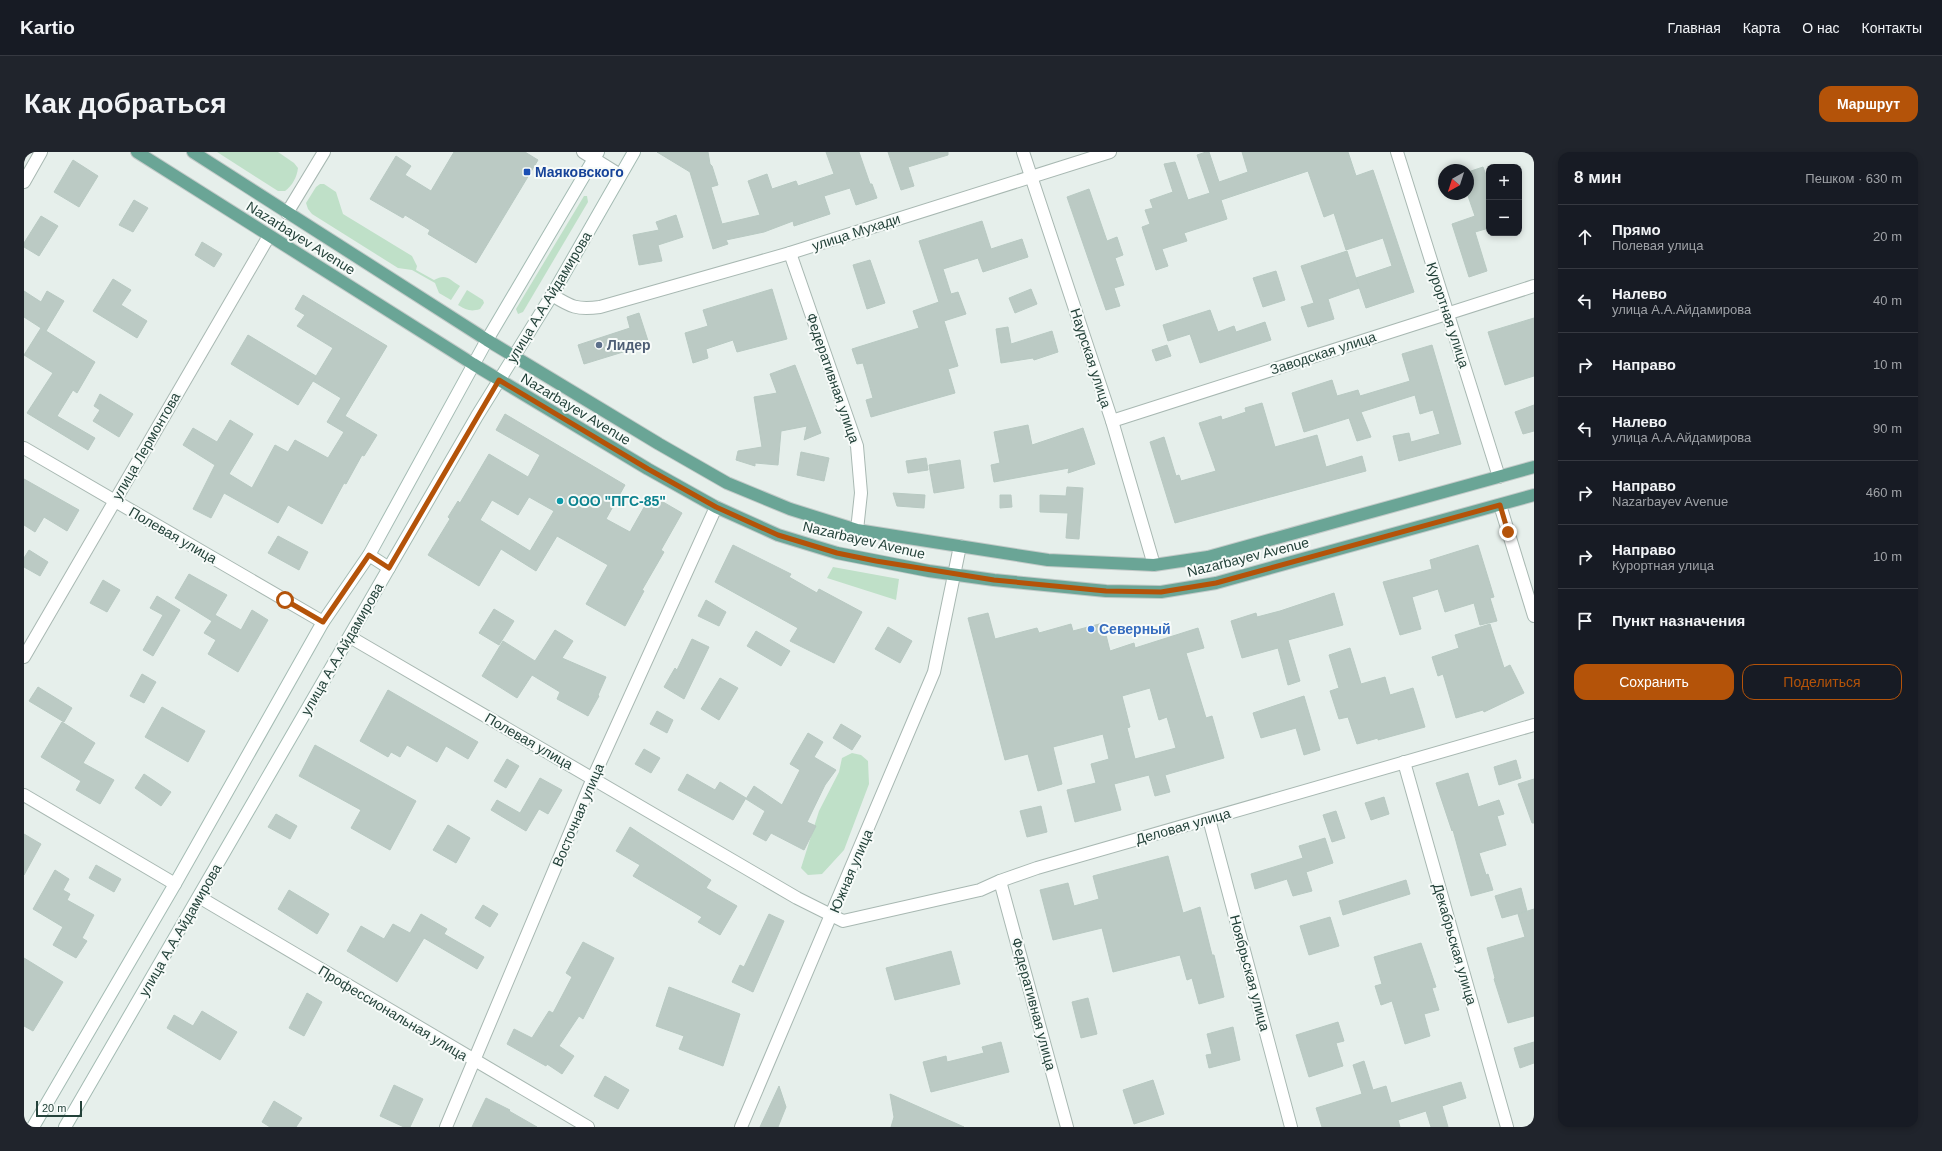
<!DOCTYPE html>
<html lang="ru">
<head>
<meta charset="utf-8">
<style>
  :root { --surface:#171b24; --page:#20242c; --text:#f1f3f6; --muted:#9ea1a6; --line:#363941; --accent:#b45309 }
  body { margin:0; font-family:Helvetica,sans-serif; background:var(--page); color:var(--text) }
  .controls { position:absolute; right:12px; top:12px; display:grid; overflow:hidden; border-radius:8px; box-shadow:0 2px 6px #0003 }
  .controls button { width:36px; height:36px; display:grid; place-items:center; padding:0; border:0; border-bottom:1px solid var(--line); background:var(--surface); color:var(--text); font:20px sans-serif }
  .compass { position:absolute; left:1414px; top:12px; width:36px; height:36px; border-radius:50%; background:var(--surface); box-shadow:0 2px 6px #0003; rotate:219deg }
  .scale { position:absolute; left:12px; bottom:10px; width:46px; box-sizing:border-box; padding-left:4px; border:2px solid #24423a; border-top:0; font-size:11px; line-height:14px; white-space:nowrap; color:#24423a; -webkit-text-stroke:3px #f7fbf9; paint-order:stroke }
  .stop { position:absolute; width:12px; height:12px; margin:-9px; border:3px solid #b45309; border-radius:50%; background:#fff }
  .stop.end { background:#b45309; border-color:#fff; box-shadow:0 1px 4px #0008 }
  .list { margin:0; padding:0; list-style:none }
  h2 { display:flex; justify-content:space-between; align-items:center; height:52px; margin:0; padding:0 16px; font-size:17px }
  h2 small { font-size:13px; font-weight:400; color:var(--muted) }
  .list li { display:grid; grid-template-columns:26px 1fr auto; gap:12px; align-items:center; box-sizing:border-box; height:64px; padding:0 16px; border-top:1px solid var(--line) }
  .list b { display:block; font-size:15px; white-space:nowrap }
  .list p { margin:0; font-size:13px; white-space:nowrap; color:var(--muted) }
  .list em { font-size:13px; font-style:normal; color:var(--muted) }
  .actions { display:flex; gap:8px; padding:12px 16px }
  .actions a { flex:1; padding:9px 0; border:1px solid var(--accent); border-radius:12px; text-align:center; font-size:14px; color:var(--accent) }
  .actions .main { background:var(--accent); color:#fff }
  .icon { flex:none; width:22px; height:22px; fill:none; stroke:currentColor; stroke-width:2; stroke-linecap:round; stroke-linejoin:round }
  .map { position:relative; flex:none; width:1510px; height:975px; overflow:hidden; border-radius:12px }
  header { display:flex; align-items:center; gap:24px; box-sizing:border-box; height:56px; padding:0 20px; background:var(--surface); border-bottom:1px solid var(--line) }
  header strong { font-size:19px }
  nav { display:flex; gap:22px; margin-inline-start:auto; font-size:14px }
  .intro { display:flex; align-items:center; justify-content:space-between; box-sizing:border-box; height:96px; padding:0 24px }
  h1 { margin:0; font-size:28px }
  .button { padding:10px 18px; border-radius:12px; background:var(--accent); color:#fff; font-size:14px; font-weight:700 }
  main { display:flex; gap:24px; padding:0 24px }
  aside { flex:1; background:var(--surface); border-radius:12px; box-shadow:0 2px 6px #0003 }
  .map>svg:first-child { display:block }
  .green { fill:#bfe0c8 }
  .building { fill:#bbcac4; stroke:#b8c9c2; fill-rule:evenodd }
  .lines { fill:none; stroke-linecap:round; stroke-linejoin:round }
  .minor-casing { stroke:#a8b8b2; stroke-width:14 }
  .tertiary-casing { stroke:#a8b8b2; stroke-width:14 }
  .secondary-casing { stroke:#a4bbb3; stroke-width:14 }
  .primary-casing { stroke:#c2cac8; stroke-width:14 }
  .minor { stroke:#fff; stroke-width:12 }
  .tertiary { stroke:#fff; stroke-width:12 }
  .secondary { stroke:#fff; stroke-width:12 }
  .primary { stroke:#6aa596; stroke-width:12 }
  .route { stroke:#b45309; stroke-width:5 }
  .transit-dot { fill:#1a4fb4; stroke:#f7fbf9; stroke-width:1.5 }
  .service-dot { fill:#5c6f8a; stroke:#f7fbf9; stroke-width:1.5 }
  .culture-dot { fill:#0f9aa8; stroke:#f7fbf9; stroke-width:1.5 }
  .shop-dot { fill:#3f7fe0; stroke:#f7fbf9; stroke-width:1.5 }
  .labels { text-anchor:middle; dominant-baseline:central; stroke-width:4; stroke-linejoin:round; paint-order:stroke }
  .transit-label { font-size:14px; font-weight:bold; fill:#164399; stroke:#f7fbf9; text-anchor:start }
  .street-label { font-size:14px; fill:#24423a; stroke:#f7fbf9 }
  .service-label { font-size:14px; font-weight:bold; fill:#4e5e75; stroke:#f7fbf9; text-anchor:start }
  .culture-label { font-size:14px; font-weight:bold; fill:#0d838f; stroke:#f7fbf9; text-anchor:start }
  .shop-label { font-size:14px; font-weight:bold; fill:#366cbe; stroke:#f7fbf9; text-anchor:start }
</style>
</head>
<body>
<header>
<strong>Kartio</strong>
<nav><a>Главная</a><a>Карта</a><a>О нас</a><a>Контакты</a></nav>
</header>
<div class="intro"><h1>Как добраться</h1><a class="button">Маршрут</a></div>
<main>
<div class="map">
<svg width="1510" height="975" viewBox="0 0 1510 975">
  <rect width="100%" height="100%" fill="#e6efeb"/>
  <g class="green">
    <path d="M193,0h61l16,11 4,5c-1,9 -6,18 -13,23h-7z"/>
    <path d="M296,32h4l12,8 7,22 69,42 5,10 -1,4 18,10c12,-7 15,-1 26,6l-9,14 -12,-7 -4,-10 -23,-13 -14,-2 -86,-54 -4,-5 -2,-6 10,-16z"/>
    <polygon points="560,44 563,44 564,50 499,160 494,162 492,157"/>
    <path d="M443,138l16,10 1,3 -4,6c-9,3 -14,1 -22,-4z"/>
    <polygon points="809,415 875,427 872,448 803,426"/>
    <polygon points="828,601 837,603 844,609 845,632 820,698 798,722 784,723 777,716 795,659 815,620 818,606"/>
  </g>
  <g class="building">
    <polygon points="430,0 501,0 514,8 452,111 404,82 406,78 381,63 379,66 346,47 372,4 387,14 381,23 407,39"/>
    <polygon points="633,0 684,0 686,12 688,14 694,33 687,35 698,72 736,63 724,29 743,22 748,37 772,29 774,34 810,22 802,0 835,0 846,32 848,32 853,46 832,53 826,36 800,44 806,62 770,74 769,69 740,80 702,88 704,92 689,97 666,20"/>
    <polygon points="864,0 924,0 924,3 884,15 890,34 877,38"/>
    <polygon points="1182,0 1185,0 1195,30 1224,20 1218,0 1324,0 1332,24 1349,18 1390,140 1342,156 1332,126 1368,114 1359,86 1322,98 1310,61 1300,65 1284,19 1197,48 1203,67 1160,81 1163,89 1138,97 1144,114 1132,118 1118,75 1126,72 1121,58 1129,56 1126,48 1149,40 1140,12 1151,10 1164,48 1186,41 1173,3"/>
    <polygon points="49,8 74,24 55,55 30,40"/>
    <polygon points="1459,15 1465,31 1465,76 1451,80 1463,119 1445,125 1428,72 1451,64 1444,44 1444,20"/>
    <polygon points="1065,37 1083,89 1093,85 1099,103 1091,106 1100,133 1090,136 1096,154 1082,158 1043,45"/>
    <polygon points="110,48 124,56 109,80 95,73"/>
    <polygon points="652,63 659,85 634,93 638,109 615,113 609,83 635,78 632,70"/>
    <polygon points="17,64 34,74 15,104 0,95 0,91"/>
    <polygon points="958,69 967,97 998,87 1004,105 959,120 954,106 919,117 927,142 934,140 942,162 920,169 934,214 924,217 931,241 847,265 842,248 849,246 839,211 833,212 828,197 895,176 889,159 915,150 895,89"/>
    <polygon points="178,90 198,102 190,115 171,103"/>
    <polygon points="1323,99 1335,136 1304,147 1310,167 1284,175 1277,155 1290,151 1277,114"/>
    <polygon points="846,108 861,151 843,157 829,113"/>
    <polygon points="1252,119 1261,148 1239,155 1229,126"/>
    <polygon points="89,127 107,138 97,153 123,169 113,186 69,159"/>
    <polygon points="748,137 763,187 713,200 709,188 682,197 684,206 669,211 661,181 684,174 679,158"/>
    <polygon points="1007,137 1013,152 991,161 985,146"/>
    <polygon points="0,139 17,150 23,139 40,149 22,179 71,210 53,241 49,238 33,264 71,286 64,298 3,261 29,221 0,203 17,176 0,165"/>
    <polygon points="279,143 363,194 321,264 353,283 340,304 338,303 322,332 320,331 298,372 264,353 254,371 200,341 187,366 169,357 191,313 159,293 169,276 193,290 206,268 229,282 205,322 228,336 251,293 264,300 271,288 304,306 320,280 303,270 317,246 289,229 309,196 273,174 281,163 271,157"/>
    <polygon points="1186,158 1194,180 1210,174 1212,180 1241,170 1247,188 1176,211 1166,182 1144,189 1139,173"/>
    <polygon points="615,161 625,192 560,212 554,193 606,176 603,165"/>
    <polygon points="1510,166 1510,224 1481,233 1464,180"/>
    <polygon points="984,175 987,192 1028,179 1034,200 1010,208 1009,206 977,211 972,177"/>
    <polygon points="224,183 292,224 274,253 207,212"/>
    <polygon points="1143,193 1147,204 1132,209 1128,198"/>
    <polygon points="1408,193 1437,292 1375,309 1369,284 1385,281 1387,290 1416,282 1409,258 1396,262 1391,243 1337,260 1347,285 1333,289 1325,266 1280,280 1268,241 1308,228 1313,244 1334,238 1336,244 1386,229 1378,202"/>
    <polygon points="771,213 797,281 780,288 783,274 757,279 754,313 731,311 731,314 712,308 714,299 738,295 730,245 753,241 746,222"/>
    <polygon points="76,242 109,262 95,285 69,269 76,258 70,254"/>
    <polygon points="1238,251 1251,295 1293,283 1302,315 1338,304 1342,319 1151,371 1126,290 1140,285 1152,324 1155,323 1157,329 1192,319 1175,271 1197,264 1198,268 1222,260 1221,256"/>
    <polygon points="1510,253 1510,279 1499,282 1491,260"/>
    <path d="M481,262l120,71 -19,34 24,13 21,-37 31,18 -21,37 3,2 -22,38 2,1 -19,35 -39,-22 22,-39 -51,-29 -21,35 -35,-22 -22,37 -51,-31 22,-36 -2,-2 10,-16 2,2 29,-49 39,23 12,-22 -44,-25zM505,345l25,14 -24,40 -50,-31 12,-20 26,15z"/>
    <polygon points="1004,273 1008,293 1059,276 1071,312 1044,321 1045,316 970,330 967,313 976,311 970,280"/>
    <polygon points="777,300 805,306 800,329 773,323"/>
    <polygon points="902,306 904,318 884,321 882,309"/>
    <polygon points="936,308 940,336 910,341 905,313"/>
    <polygon points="0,327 55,358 43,379 20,365 11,380 0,373"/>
    <polygon points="1043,335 1059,336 1055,387 1042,386 1044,361 1016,360 1016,343 1042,344"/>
    <polygon points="869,341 901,343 900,356 873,354"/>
    <polygon points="976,343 987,343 988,355 976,356"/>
    <polygon points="254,384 284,400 275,418 244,401"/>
    <polygon points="709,393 767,422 765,425 793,441 795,437 838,460 810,511 766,489 774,476 691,430"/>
    <polygon points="1454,393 1470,445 1466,446 1473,469 1456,473 1450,451 1421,460 1414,437 1388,445 1397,477 1376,483 1359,430 1408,417 1406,408"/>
    <polygon points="5,398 24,410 16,424 0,415 0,406"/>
    <polygon points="165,422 203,443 191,463 217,478 228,458 244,468 214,520 184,502 192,488 180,481 188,469 151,446"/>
    <polygon points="79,428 96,438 83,460 66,451"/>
    <polygon points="1310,441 1319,473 1264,488 1276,529 1264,533 1254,496 1218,506 1207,469 1232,461 1233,465 1256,459"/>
    <polygon points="133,444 156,458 129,504 119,498 139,463 126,456"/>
    <polygon points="682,448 702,460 695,474 674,464"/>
    <polygon points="470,457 490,469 475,493 455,481"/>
    <path d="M964,461l7,26 42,-11 2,5 32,-9 2,7 30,-8 7,28 24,-8 1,5 63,-20 6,20 -18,5 20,65 6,-2 12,42 -59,17 5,17 -15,4 -6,-21 -35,9 7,26 -46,12 -8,-32 29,-7 -5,-19 18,-5 -6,-25 -50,13 9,37 -24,7 -10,-37 -23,6 -37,-142zM1126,536l9,32 8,-3 9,31 -41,11 -8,-31 3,-1 -8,-31z"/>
    <polygon points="1466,472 1480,516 1486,513 1500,541 1460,560 1459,558 1432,566 1419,522 1414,524 1408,505 1435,496 1431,483"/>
    <polygon points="864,475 888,489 876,511 851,497"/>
    <polygon points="531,478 549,489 538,506 582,525 574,543 575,544 564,564 533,547 536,540 508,523 493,546 458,524 479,489 511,509"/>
    <polygon points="732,479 766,499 757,514 723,494"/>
    <polygon points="668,487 685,495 660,547 640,535 651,516 653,518"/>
    <polygon points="1326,496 1337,532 1361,525 1366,543 1389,536 1401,575 1354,588 1354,586 1333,592 1324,565 1315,567 1306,539 1315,536 1305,503"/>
    <polygon points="118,522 132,530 120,551 106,544"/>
    <polygon points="696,526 714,536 695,568 677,557"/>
    <polygon points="14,535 48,556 40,570 5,549"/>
    <polygon points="364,538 454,590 444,607 422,594 413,610 383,593 376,605 367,600 364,605 336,589"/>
    <polygon points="1280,544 1296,598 1280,603 1272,576 1237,586 1229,561"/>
    <polygon points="138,555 181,579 164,610 121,585"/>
    <polygon points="633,559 649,568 643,581 626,572"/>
    <polygon points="38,570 71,591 59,611 90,628 76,652 52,638 57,629 17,605"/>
    <polygon points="817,572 837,584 828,598 809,586"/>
    <polygon points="784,581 799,590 790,605 812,618 801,633 783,670 792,674 780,698 747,681 742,689 729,682 741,659 722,647 730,634 758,653 776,618 766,612"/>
    <polygon points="291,593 392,649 366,698 327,676 337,658 275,624"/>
    <polygon points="620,597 636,606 627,621 611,612"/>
    <polygon points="483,607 495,614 482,636 470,629"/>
    <polygon points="1492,608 1497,626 1475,633 1470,615"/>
    <polygon points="1444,621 1454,655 1475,648 1480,662 1473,664 1482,693 1455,701 1462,723 1464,722 1469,738 1447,744 1429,678 1428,679 1412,631"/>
    <polygon points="120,622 147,640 137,654 111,636"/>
    <polygon points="663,622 691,638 696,630 722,646 709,668 654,638"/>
    <polygon points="516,626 538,638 524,662 515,657 502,679 467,658 473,648 496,661"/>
    <polygon points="1510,627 1510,671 1508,671 1494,632"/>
    <polygon points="1360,645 1365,662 1347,668 1341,651"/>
    <polygon points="1017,654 1023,680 1003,685 996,659"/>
    <polygon points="1312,659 1321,686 1308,690 1299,663"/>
    <polygon points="252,662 273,674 266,687 244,675"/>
    <polygon points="424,673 446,686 432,711 409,698"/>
    <polygon points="606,675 687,728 682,736 713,754 696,783 674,770 678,765 609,724 616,713 592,699"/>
    <polygon points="0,682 17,692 0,723"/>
    <polygon points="1301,686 1309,711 1282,720 1288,739 1269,744 1263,727 1231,737 1227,722 1279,706 1275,694"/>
    <polygon points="1144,704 1159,761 1176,755 1188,803 1190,803 1200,845 1175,852 1168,826 1163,828 1156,803 1089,820 1078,776 1029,788 1016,738 1044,731 1050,754 1075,747 1069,724"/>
    <polygon points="72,713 97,727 90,740 65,726"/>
    <polygon points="31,718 45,727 39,738 46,742 43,748 70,763 58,786 63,789 52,806 29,793 39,775 9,757"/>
    <polygon points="1382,728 1386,742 1319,763 1315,749"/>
    <polygon points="1497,736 1503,759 1478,766 1471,744"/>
    <polygon points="265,738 305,762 293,782 254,757"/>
    <polygon points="459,753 474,762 466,775 451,766"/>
    <polygon points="1510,757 1510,864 1484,871 1470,827 1471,826 1463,796 1501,785 1494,762"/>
    <polygon points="397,762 423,777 420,782 460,805 453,817 400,786 373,830 323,799 337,774 360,787 369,772 386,781"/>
    <polygon points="745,762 760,769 729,840 708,830 716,813 720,815"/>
    <polygon points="1306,765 1315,794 1285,803 1276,774"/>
    <polygon points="559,790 590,806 559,867 555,864 535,894 550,904 538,922 523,912 522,914 483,892 490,877 508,886 525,859 529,861 548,825 542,821"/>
    <polygon points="1397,791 1412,835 1408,836 1415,858 1400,862 1406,884 1381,892 1368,849 1357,853 1351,834 1358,832 1350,805"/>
    <polygon points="927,799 936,832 871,848 862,816"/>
    <polygon points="0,806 39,830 9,879 0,874"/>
    <polygon points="645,835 716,862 699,914 655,897 660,884 632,874"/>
    <polygon points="283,841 298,850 280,884 265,876"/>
    <polygon points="1064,846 1073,882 1057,886 1048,850"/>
    <polygon points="178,859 213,880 196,908 143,876 150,863 169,874"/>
    <polygon points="1314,870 1320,889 1312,891 1319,914 1285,925 1272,883"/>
    <polygon points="1209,875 1216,908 1185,916 1182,903 1188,902 1183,882"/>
    <polygon points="977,890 985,920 907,940 899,910 922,904 923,910 960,901 958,895"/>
    <polygon points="1510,890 1510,911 1496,916 1490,896"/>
    <polygon points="1340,909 1349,938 1362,934 1367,951 1437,930 1442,946 1418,954 1424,975 1407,975 1402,959 1374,968 1376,975 1298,975 1292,956 1338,942 1329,913"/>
    <polygon points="581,924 605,938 594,957 570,944"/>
    <polygon points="1129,928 1140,962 1110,972 1099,938"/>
    <polygon points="370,933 399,947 386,975 380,975 356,964"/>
    <polygon points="755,934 762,955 754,975 736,975"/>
    <polygon points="866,942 940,975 867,975 870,965"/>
    <polygon points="462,946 486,958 485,959 513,975 448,975"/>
    <polygon points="250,949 278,966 272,975 246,975 238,970"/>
  </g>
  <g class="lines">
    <g class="minor-casing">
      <g id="minor">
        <polyline points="559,0 596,23"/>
        <polyline points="999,0 1088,269 1130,413"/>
        <polyline points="1373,0 1475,325"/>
        <polyline points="0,30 17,0"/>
        <polyline points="766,101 833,294 837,341 833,378"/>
        <path d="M528,143c19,12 25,15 48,12l190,-54 320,-101"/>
        <polyline points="1088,269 1510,134"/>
        <polyline points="0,296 299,470"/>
        <polyline points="1476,353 1510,464"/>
        <polyline points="326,485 773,746 819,769 956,738 976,729 1013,716 1510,573"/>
        <polyline points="0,505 245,84"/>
        <polyline points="1380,610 1483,975"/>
        <polyline points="0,643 151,732"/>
        <polyline points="1185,667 1267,975"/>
        <polyline points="976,729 1043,975"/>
        <polyline points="175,745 564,975"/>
        <polyline points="422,975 569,626 692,355"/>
        <polyline points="717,975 910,520 936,394"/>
      </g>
    </g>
    <g class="tertiary-casing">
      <polyline id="tertiary" points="263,61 300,0"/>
    </g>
    <g class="secondary-casing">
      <g id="secondary">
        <polyline points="345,403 365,416"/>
        <polyline points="9,975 151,732 299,470 345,403 463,188 574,0"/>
        <polyline points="41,975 453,264 528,143 610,0"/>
      </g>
    </g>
    <g class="primary-casing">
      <g id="primary">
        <polyline points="113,0 449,212 624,317 692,355 754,383 813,401 905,419 970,428 1082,439 1137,440 1192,431 1510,343"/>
        <polyline points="169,0 463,188 635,292 703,331 766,357 833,378 1024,408 1130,413 1184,405 1510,315"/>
      </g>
    </g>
    <use href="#minor" class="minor"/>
    <use href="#tertiary" class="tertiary"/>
    <use href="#secondary" class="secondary"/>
    <use href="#primary" class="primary"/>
  </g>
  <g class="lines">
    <polyline class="route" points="261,448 299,470 345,403 365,416 475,228 624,317 692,355 754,383 813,401 852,409 970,428 1082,439 1137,440 1192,431 1476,353 1484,380"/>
  </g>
  <rect class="transit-dot" x="499" y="16" width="8" height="8" rx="2"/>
  <circle class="service-dot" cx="575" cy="193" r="4"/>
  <circle class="culture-dot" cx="536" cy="349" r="4"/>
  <circle class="shop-dot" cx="1067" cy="477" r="4"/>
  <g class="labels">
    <g class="transit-label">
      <text x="511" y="20">Маяковского</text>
    </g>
    <g class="street-label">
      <text transform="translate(832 80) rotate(-18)">улица Мухади</text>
      <text transform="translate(277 86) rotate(32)">Nazarbayev Avenue</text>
      <text transform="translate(525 145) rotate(-59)">улица А.А.Айдамирова</text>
      <text transform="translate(1424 163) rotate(72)">Курортная улица</text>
      <text transform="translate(1299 201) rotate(-18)">Заводская улица</text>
      <text transform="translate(1067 206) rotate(72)">Наурская улица</text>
      <text transform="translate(809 226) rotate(71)">Федеративная улица</text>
      <text transform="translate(552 257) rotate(31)">Nazarbayev Avenue</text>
      <text transform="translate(122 294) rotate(-60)">улица Лермонтова</text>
      <text transform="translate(149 383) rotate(30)">Полевая улица</text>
      <text transform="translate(840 388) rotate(13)">Nazarbayev Avenue</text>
      <text transform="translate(1224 405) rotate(-14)">Nazarbayev Avenue</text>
      <text transform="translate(318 497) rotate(-60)">улица А.А.Айдамирова</text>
      <text transform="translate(505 589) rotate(30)">Полевая улица</text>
      <text transform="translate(554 663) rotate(-67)">Восточная улица</text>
      <text transform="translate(1159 674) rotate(-16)">Деловая улица</text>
      <text transform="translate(827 719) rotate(-67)">Южная улица</text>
      <text transform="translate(156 778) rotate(-60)">улица А.А.Айдамирова</text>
      <text transform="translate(1431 792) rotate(74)">Декабрьская улица</text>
      <text transform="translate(1226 821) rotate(75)">Ноябрьская улица</text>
      <text transform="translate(1010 852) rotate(75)">Федеративная улица</text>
      <text transform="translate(369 861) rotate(31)">Профессиональная улица</text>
    </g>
    <g class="service-label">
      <text x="583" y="193">Лидер</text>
    </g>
    <g class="culture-label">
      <text x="544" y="349">ООО "ПГС-85"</text>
    </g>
    <g class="shop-label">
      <text x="1075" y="477">Северный</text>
    </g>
  </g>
</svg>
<div class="controls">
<button>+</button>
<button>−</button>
</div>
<svg class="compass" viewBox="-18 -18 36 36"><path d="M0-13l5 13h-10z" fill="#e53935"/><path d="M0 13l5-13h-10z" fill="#9ea1a6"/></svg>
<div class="scale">20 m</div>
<div class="stop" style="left:261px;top:448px"></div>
<div class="stop end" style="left:1484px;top:380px"></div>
</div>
<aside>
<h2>8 мин<small>Пешком · 630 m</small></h2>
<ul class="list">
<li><svg class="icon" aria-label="ahead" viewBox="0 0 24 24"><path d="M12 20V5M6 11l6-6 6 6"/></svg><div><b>Прямо</b><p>Полевая улица</p></div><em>20 m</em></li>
<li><svg class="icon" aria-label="left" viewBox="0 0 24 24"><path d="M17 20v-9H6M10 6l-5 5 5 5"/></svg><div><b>Налево</b><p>улица А.А.Айдамирова</p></div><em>40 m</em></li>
<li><svg class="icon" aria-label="right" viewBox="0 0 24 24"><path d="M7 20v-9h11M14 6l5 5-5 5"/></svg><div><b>Направо</b></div><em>10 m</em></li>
<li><svg class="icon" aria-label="left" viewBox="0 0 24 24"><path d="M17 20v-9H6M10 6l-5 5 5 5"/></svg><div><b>Налево</b><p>улица А.А.Айдамирова</p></div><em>90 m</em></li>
<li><svg class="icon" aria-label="right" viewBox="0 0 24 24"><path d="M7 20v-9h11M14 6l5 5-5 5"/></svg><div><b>Направо</b><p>Nazarbayev Avenue</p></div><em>460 m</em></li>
<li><svg class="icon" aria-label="right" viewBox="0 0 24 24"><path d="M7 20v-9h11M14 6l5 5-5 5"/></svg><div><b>Направо</b><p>Курортная улица</p></div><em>10 m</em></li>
<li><svg class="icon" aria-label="arrive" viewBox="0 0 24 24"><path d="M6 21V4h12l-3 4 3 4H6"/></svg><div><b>Пункт назначения</b></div></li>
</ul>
<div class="actions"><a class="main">Сохранить</a><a>Поделиться</a></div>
</aside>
</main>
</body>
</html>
